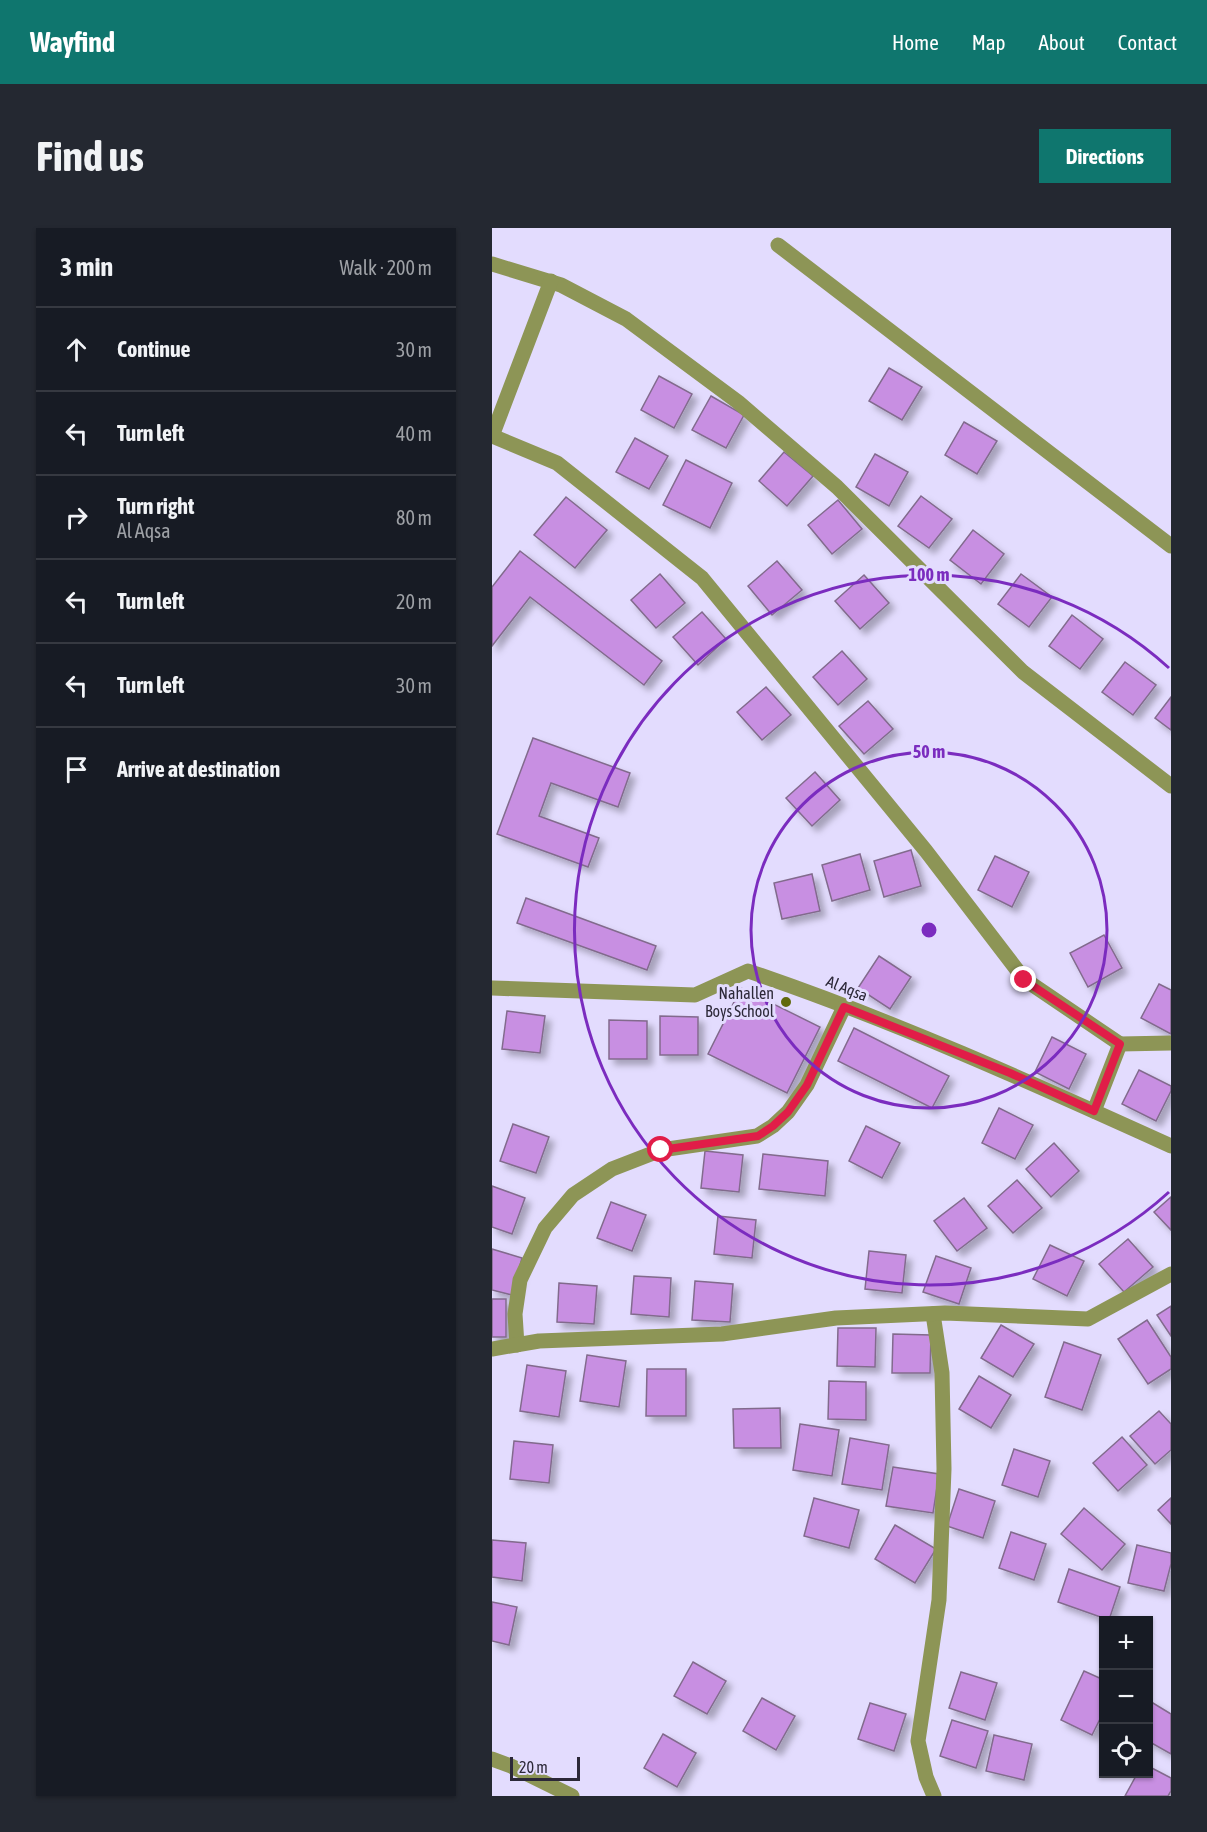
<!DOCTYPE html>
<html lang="en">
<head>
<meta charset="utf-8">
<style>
  :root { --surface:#171b24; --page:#242831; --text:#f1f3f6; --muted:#9ea1a6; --line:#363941; --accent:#0f766e }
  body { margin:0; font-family:"Asap Condensed",sans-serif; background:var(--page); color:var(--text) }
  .controls { position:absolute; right:18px; bottom:18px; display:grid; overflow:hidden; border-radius:0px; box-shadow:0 2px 4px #0004 }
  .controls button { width:54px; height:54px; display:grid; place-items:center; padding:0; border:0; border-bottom:2px solid var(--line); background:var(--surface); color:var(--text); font:30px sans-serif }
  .scale { position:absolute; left:18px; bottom:15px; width:70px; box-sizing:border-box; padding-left:6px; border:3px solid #2c2838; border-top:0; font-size:16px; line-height:21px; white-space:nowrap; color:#2c2838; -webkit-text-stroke:4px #e3dcfe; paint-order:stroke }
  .stop { position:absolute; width:18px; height:18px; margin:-14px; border:4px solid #e11d48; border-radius:50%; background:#fff }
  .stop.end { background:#e11d48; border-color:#fff; box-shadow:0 2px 6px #0008 }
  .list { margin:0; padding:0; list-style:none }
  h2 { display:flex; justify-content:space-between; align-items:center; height:78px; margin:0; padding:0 24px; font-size:26px }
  h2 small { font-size:20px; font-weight:400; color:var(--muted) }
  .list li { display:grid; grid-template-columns:39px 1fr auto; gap:18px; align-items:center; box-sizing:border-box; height:84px; padding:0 24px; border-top:2px solid var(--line) }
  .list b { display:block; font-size:22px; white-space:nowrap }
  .list p { margin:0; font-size:20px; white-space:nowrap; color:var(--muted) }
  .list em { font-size:20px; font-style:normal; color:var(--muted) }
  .icon { flex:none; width:33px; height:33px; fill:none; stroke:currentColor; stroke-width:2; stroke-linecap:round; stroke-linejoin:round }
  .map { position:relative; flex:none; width:679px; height:1568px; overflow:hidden; border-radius:0px }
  header { display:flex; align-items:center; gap:36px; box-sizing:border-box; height:84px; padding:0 30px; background:var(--accent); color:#fff }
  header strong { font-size:28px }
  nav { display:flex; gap:33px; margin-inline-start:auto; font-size:21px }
  .intro { display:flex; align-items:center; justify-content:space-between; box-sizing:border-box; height:144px; padding:0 36px }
  h1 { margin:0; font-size:42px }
  .button { padding:15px 27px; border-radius:0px; background:var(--accent); color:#fff; font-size:21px; font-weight:700 }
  main { display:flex; gap:36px; padding:0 36px }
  aside { flex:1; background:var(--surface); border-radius:0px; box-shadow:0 2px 4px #0004 }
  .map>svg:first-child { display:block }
  .building { fill:#c88fe2; stroke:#826b8d; stroke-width:1.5; filter:url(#shadow) }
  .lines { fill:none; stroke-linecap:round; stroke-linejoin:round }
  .minor { stroke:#8d9556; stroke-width:15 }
  .route { stroke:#e11d48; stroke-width:8 }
  .ring { fill:none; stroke:#7b2cbf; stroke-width:3 }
  .poi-dot { fill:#61690c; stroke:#e3dcfe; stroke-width:2 }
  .labels { text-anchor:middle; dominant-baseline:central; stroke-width:6; stroke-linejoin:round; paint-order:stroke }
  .street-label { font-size:16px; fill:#2c2838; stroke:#e3dcfe }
  .poi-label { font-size:16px; fill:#2c2838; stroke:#e3dcfe; text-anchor:end }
  .centre { fill:#7b2cbf; stroke:#e3dcfe; stroke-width:3 }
  .ring-label { font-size:18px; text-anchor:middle; font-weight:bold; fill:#7b2cbf; stroke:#e3dcfe; stroke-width:6; stroke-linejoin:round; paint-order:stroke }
</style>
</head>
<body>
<header>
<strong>Wayfind</strong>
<nav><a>Home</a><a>Map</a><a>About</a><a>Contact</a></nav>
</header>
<div class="intro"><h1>Find us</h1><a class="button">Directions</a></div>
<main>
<aside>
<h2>3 min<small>Walk · 200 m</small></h2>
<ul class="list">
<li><svg class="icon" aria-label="ahead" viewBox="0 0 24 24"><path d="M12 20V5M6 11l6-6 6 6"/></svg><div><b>Continue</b></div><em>30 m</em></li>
<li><svg class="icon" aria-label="left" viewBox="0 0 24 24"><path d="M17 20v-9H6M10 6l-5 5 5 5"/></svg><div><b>Turn left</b></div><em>40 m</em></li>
<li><svg class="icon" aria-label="right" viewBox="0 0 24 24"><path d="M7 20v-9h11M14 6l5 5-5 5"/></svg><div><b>Turn right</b><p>Al Aqsa</p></div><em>80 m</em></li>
<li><svg class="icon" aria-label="left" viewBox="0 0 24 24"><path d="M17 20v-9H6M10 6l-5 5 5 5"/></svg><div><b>Turn left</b></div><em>20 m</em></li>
<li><svg class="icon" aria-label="left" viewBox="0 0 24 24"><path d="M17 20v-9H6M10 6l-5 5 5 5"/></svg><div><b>Turn left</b></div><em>30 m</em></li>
<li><svg class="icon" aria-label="arrive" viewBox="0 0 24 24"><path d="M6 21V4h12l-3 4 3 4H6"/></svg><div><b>Arrive at destination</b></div></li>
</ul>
</aside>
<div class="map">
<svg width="679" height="1568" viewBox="0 0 679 1568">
  <defs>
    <filter id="shadow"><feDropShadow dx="5.5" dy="5.5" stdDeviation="3" flood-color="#0004"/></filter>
  </defs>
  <rect width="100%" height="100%" fill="#e3dcfe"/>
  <g class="building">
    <polygon points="397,140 430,159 410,192 377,173"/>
    <polygon points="167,148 200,166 182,200 149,182"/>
    <polygon points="219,168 252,187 234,220 200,202"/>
    <polygon points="472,194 505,213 485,246 453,227"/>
    <polygon points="143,210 176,228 157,261 124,244"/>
    <polygon points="292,224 321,248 295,278 267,253"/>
    <polygon points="383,226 416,244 397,278 364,259"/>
    <polygon points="194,232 240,255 218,300 171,277"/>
    <polygon points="429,268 460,291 437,320 406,298"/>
    <polygon points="74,269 115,302 83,340 42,307"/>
    <polygon points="346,272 370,301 340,326 316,297"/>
    <polygon points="481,302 512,326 489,356 458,332"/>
    <polygon points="28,323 170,433 152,457 38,369 0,418 0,359"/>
    <polygon points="285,333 310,362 280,387 256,358"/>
    <polygon points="168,346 193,375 164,400 139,372"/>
    <polygon points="529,346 560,369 537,399 506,376"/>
    <polygon points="372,347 397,375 368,401 343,373"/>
    <polygon points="210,384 234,411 206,437 181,409"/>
    <polygon points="580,387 611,411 588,441 557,418"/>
    <polygon points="350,423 375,451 346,477 321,449"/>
    <polygon points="633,434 664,457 641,487 610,464"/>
    <polygon points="274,459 299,487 270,512 245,484"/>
    <polygon points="679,469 679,502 663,490"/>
    <polygon points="376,473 401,501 372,526 347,498"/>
    <polygon points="41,510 138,545 126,579 59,555 47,588 107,610 96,639 5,606"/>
    <polygon points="323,544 348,572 320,598 294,570"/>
    <polygon points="419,622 429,658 392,669 382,633"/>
    <polygon points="368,626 378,662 340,673 330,637"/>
    <polygon points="503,628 537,644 520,679 486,662"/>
    <polygon points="320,646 328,683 290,691 282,655"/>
    <polygon points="34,670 164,718 155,742 25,695"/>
    <polygon points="612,707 630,740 596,759 578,725"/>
    <polygon points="387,728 419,749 398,781 366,760"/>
    <polygon points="667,756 679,762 679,806 649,790"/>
    <polygon points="249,760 328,799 295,865 216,826"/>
    <polygon points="15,783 53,788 48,825 10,821"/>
    <polygon points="168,788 206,789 206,827 168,827"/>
    <polygon points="117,792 155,793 155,831 117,831"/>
    <polygon points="362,800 457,848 440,880 346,833"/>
    <polygon points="560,809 594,826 577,861 543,844"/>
    <polygon points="647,842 679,858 679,863 664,893 630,876"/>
    <polygon points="507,880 541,897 523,931 490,915"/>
    <polygon points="21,896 57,909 44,945 8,933"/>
    <polygon points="374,898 408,915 390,950 357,933"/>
    <polygon points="562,915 587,943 559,969 534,941"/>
    <polygon points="213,923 251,927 247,964 209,960"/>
    <polygon points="271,926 336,933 333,968 267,961"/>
    <polygon points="525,952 550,980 521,1005 496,978"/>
    <polygon points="0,958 33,970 20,1006 0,999"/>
    <polygon points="679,969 679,1002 662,984"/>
    <polygon points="472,970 495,1000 465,1023 442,993"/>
    <polygon points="119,974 154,987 140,1023 105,1010"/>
    <polygon points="226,988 264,992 260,1030 222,1026"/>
    <polygon points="636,1011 661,1039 632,1064 607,1036"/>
    <polygon points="558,1017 592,1033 575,1068 541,1051"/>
    <polygon points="0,1021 30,1030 20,1067 0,1062"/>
    <polygon points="377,1023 414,1027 410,1065 373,1061"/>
    <polygon points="444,1028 479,1040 467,1076 431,1064"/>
    <polygon points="142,1048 179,1050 177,1089 139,1086"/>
    <polygon points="203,1053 241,1056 238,1094 200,1092"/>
    <polygon points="67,1055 105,1058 102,1096 65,1094"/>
    <rect x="0" y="1071" width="14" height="38"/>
    <polygon points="679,1078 679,1108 665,1087"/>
    <polygon points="655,1092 679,1129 679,1141 656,1156 626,1111"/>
    <polygon points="509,1097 542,1116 521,1149 489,1130"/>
    <polygon points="346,1100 384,1100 383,1139 345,1138"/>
    <polygon points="401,1106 439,1107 438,1145 400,1145"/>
    <polygon points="572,1114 609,1127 590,1182 553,1169"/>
    <polygon points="95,1127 134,1133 127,1179 88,1173"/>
    <polygon points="35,1137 74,1143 67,1189 28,1183"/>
    <polygon points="155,1141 194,1141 194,1188 154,1188"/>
    <polygon points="487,1148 519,1167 499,1200 467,1181"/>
    <polygon points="337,1153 374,1154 374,1192 336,1191"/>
    <polygon points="288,1180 289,1220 242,1220 241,1181"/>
    <polygon points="667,1183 679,1196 679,1222 663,1236 638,1208"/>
    <polygon points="308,1196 347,1202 340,1248 301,1242"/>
    <polygon points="630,1209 655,1237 626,1263 601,1235"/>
    <polygon points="358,1210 397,1217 390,1262 350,1256"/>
    <polygon points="22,1213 61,1217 57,1255 18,1251"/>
    <polygon points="522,1221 558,1233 546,1269 510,1257"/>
    <polygon points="401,1239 447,1246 441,1285 394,1278"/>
    <polygon points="467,1261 503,1273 491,1310 455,1298"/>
    <polygon points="322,1270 367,1282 357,1320 312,1308"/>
    <polygon points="679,1270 679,1296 666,1282"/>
    <polygon points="592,1280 633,1316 610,1342 569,1306"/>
    <polygon points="403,1297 444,1321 423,1355 383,1331"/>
    <polygon points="519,1304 554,1316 542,1352 507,1340"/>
    <polygon points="0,1312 34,1315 30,1353 0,1349"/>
    <polygon points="645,1317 679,1325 679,1336 672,1363 636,1355"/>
    <polygon points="577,1341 628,1359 617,1392 566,1374"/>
    <polygon points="0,1374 25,1379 17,1417 0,1413"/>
    <polygon points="201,1434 234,1453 215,1486 182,1468"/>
    <polygon points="592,1443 612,1452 612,1483 600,1507 569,1492"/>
    <polygon points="469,1444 505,1455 493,1492 457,1480"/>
    <polygon points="270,1470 303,1488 284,1522 251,1503"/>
    <polygon points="656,1472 679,1486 679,1526 656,1513"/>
    <polygon points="378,1475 414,1486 402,1523 366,1511"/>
    <polygon points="460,1492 496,1503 484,1540 448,1528"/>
    <polygon points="171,1506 204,1525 185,1559 152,1540"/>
    <polygon points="502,1507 540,1516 532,1552 494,1543"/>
    <polygon points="656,1538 679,1550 679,1563 676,1568 633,1568 645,1546 656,1546"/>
  </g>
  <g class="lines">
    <g class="minor">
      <polyline points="286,17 679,318"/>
      <polyline points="0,36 69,57 134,91 246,174 345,259 531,444 679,558"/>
      <polyline points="0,208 65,235 210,350 434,623 532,751 628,816 602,883"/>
      <polyline points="0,208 59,53"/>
      <path d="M0,760l203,7 53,-24c145,49 284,112 423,175"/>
      <polyline points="628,816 679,815"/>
      <polyline points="441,1086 450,1145 452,1241 447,1372 426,1513 434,1549 442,1568"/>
      <polyline points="25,1117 23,1086 28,1052 53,1000 81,967 120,941 169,922 265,908 281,898 296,884 315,857 352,779"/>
      <polyline points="0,1121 47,1113 230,1106 344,1090 453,1085 596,1091 679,1046"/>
      <polyline points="0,1531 19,1538 80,1568"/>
    </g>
  </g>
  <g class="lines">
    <polyline class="route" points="169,922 266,908 281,898 296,884 315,857 352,779 518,845 602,883 628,816 532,752"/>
  </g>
  <g class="ring">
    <circle cx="437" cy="702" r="178"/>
    <path d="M677 964A355 355 0 1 1 677 440"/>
  </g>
  <circle class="poi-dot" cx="294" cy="774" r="6"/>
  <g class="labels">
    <g class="street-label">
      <text transform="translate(355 760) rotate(22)">Al Aqsa</text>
    </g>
    <g class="poi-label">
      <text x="282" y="765">Nahallen<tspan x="282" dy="18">Boys School</tspan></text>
    </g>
  </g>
  <circle cx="437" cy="702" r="9" class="centre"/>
  <g class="ring-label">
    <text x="437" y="353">100 m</text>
    <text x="437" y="530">50 m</text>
  </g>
</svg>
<div class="controls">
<button>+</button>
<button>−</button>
<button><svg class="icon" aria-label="locate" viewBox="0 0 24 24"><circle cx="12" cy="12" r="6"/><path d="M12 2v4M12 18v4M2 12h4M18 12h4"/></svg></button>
</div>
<div class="scale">20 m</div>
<div class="stop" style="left:169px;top:922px"></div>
<div class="stop end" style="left:532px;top:752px"></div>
</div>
</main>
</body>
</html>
